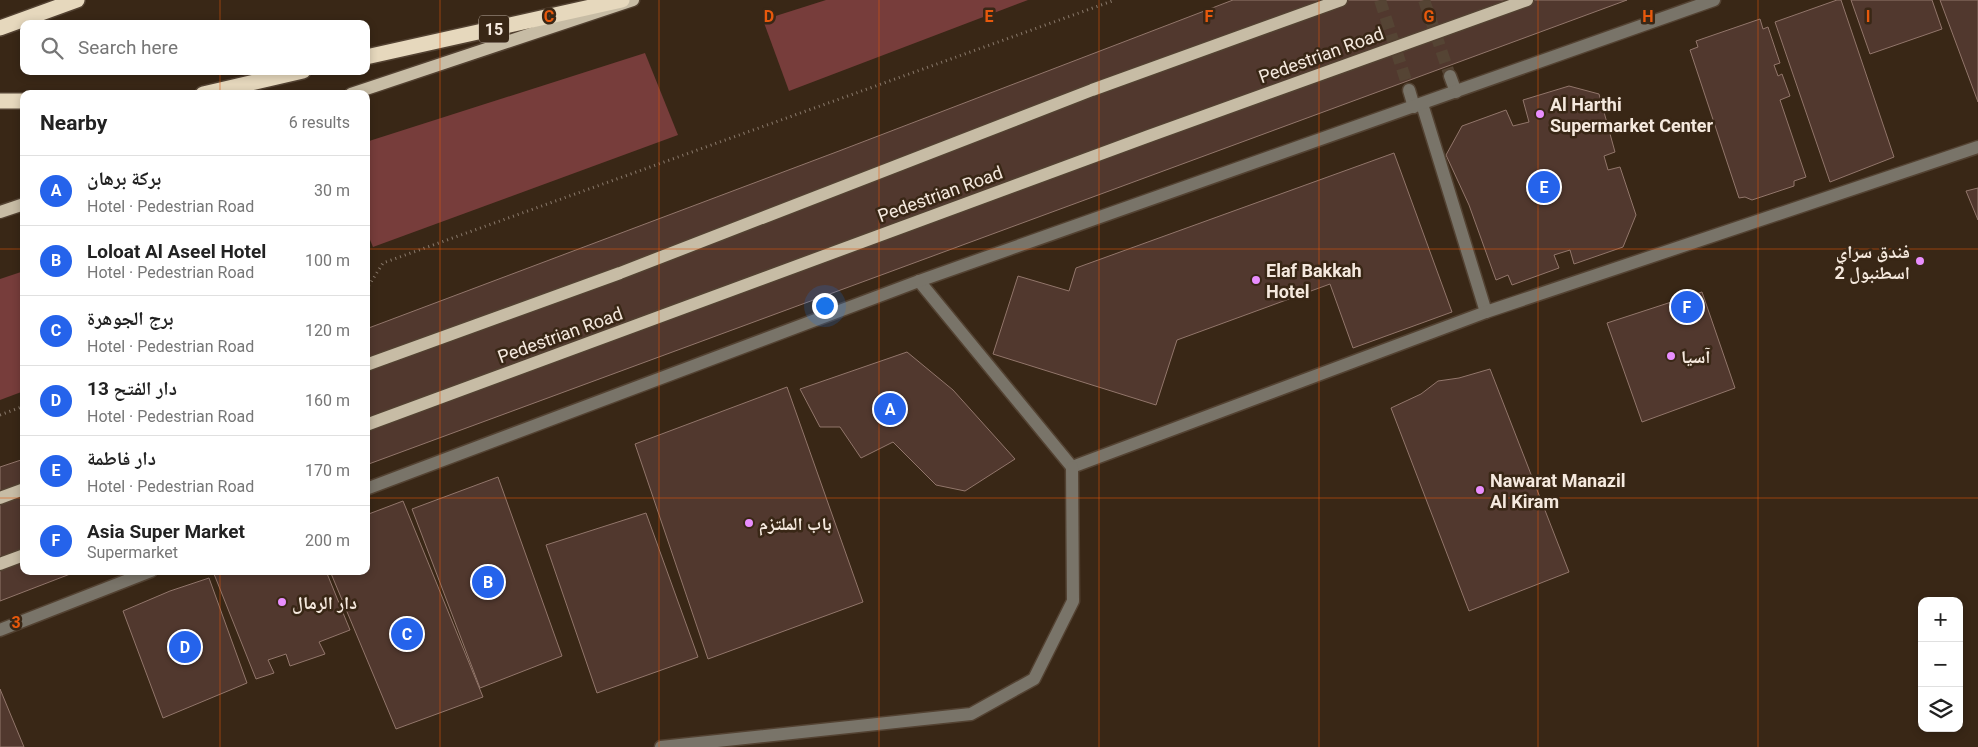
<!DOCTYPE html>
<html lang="en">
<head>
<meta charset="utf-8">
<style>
  :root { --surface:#fff; --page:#f2f2f2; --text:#222; --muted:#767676; --line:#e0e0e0; --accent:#2563eb }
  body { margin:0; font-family:Roboto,"Noto Naskh Arabic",sans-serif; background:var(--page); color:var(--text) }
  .controls { position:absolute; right:15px; bottom:15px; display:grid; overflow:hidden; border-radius:10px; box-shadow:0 2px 8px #0003 }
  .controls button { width:45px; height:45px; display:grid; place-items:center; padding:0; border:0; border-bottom:1px solid var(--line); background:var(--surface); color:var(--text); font:25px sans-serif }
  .you { position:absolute; left:824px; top:305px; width:18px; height:18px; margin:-12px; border:4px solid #fff; border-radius:50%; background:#1a73e8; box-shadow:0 0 0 8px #1a73e833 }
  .badge { display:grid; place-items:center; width:32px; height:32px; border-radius:50%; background:var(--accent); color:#fff; font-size:16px; font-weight:700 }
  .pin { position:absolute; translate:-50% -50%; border:2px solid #fff; box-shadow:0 1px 5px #0006 }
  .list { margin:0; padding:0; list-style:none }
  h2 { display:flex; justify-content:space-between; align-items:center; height:65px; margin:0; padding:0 20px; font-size:21px }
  h2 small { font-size:16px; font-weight:400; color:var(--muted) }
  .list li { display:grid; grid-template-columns:32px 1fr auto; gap:15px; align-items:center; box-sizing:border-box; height:70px; padding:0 20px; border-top:1px solid var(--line) }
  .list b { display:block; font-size:19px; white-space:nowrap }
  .list p { margin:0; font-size:16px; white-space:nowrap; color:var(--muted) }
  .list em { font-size:16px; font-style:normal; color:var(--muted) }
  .icon { flex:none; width:28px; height:28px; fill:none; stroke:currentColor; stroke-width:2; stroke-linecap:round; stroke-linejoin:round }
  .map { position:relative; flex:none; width:1978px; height:747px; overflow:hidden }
  .search { position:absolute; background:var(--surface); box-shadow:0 2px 8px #0003; left:20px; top:20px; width:350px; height:55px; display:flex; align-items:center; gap:12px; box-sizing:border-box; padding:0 18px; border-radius:10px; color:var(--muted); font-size:19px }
  .panel { position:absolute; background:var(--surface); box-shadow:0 2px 8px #0003; left:20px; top:90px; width:350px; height:485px; border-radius:10px }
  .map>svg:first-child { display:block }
  .green { fill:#773d3b }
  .building { fill:#51382e; stroke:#92766b }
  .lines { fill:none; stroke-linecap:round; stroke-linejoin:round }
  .minor-tunnel { stroke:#554434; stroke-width:12; stroke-dasharray:12 6; stroke-linecap:butt }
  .minor-casing { stroke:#534232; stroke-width:15 }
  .major-casing { stroke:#534232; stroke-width:15 }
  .highway-casing { stroke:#534232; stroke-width:18 }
  .path { stroke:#8a7a6c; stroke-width:3; stroke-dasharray:1 4; stroke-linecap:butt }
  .minor { stroke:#797469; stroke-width:12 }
  .major { stroke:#c7bca5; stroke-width:12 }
  .highway { stroke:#e6d8bd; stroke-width:15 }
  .grid { fill:none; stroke:#e8590c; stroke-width:1; stroke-opacity:0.55 }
  .poi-dot { fill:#e98efe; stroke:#392716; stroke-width:2 }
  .labels { text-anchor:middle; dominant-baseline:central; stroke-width:5; stroke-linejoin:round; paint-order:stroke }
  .shield { fill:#392716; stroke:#bdafa2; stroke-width:1 }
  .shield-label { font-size:16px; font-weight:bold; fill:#f5e9de }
  .street-label { font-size:18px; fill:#f5e9de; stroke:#392716 }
  .poi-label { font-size:18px; font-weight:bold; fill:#f5e9de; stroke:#392716; text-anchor:start }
  .grid-label { font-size:16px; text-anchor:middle; font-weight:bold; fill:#e8590c; stroke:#392716; stroke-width:5; stroke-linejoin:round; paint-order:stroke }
</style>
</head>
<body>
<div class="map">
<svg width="1978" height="747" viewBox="0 0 1978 747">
  <rect width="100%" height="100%" fill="#392716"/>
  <g class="green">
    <polygon points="826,0 1028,0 789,91 763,20"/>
    <polygon points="645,53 678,135 373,247 366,230 366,142"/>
    <polygon points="24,271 24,391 0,400 0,279"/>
  </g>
  <g class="building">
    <polygon points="1233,0 1627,0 366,465 366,329 839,151"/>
    <polygon points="1837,0 1841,0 1894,157 1830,182 1775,22"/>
    <polygon points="1851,0 1932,0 1942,29 1870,54"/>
    <polygon points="1940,0 1978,0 1978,102"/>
    <polygon points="1760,19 1763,29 1768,27 1780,63 1774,65 1778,76 1782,74 1790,96 1780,100 1806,177 1794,181 1794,186 1752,200 1745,197 1739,198 1690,50 1698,47 1696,41"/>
    <polygon points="1569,86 1599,94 1615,152 1604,156 1608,170 1620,167 1636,215 1623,247 1574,264 1570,250 1554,255 1559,268 1512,285 1508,275 1496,280 1469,205 1446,155 1462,126 1506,110 1513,126 1529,122 1523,100"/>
    <polygon points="1394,153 1452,312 1353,348 1330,284 1177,340 1156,405 993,354 1018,276 1069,291 1076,268"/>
    <polygon points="1978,188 1978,220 1966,191"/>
    <polygon points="1702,292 1735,388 1642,422 1607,323"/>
    <polygon points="907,352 953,390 1015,459 965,491 936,485 893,442 861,458 840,427 820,427 800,389"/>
    <polygon points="1490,369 1569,572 1469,611 1391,408 1421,394 1438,381 1459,378"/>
    <polygon points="787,387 863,602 708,659 635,444"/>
    <polygon points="24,459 24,571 78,571 0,601 0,467"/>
    <polygon points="498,477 562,656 480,688 412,509"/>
    <polygon points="403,501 483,697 396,729 330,571 366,571 366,515"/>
    <polygon points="646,513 698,657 597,693 546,545"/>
    <polygon points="220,571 326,571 350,630 319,642 325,654 290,666 286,654 268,660 274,673 256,679 214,574"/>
    <polygon points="209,578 247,683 163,718 123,611 170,591"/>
    <polygon points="0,689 24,747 0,747"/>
  </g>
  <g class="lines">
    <g class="minor-tunnel">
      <polyline points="1380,0 1409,90"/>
      <polyline points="1424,0 1450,76"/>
    </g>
    <g class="minor-casing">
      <g id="minor">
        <polyline points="1450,76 1456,92"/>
        <polyline points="1409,90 1414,107"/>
        <polyline points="1422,104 1486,312"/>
        <polyline points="919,281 1072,467 1486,312 1978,147"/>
        <polyline points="366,489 919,281 1714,0"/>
        <polyline points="0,630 151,571"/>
        <polyline points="661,747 971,714 1034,679 1073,601 1072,467"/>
      </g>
    </g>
    <g class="major-casing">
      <g id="major">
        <polyline points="351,94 633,0"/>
        <polyline points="0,212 24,204"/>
        <polyline points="366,365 620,273 1092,90 1341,0"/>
        <polyline points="366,425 1149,136 1527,0"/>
        <polyline points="0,498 24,489"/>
        <polyline points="0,564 24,555"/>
      </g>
    </g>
    <g class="highway-casing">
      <g id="highway">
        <polyline points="0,28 77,0"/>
        <polyline points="366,57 622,0"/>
        <polyline points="203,94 303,71"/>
        <polyline points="0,101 24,101"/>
      </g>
    </g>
    <g class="path">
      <polyline points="366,290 383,263 1115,0"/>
      <polyline points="0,415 24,406"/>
    </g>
    <use href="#minor" class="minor"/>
    <use href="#major" class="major"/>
    <use href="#highway" class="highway"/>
  </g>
  <path class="grid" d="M220,0v24M440,0v747M659,0v747M879,0v747M1099,0v747M1319,0v747M1538,0v747M1758,0v747M220,71v23M0,249h24M366,249h1612M0,498h24M366,498h1612M220,571v176"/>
  <g class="poi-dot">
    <circle cx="1540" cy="114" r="5"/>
    <circle cx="1920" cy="261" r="5"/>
    <circle cx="1256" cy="280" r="5"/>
    <circle cx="1671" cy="356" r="5"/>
    <circle cx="1480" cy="490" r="5"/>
    <circle cx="749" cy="523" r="5"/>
    <circle cx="282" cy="602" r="5"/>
  </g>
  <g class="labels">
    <rect class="shield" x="479" y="15.5" width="30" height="27" rx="4"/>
    <g class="shield-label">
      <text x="494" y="29">15</text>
    </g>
    <g class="street-label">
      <text transform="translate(1321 55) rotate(-20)">Pedestrian Road</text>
      <text transform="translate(940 194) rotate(-20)">Pedestrian Road</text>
      <text transform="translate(560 335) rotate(-20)">Pedestrian Road</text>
    </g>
    <g class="poi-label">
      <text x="1550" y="104">Al Harthi<tspan x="1550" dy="21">Supermarket Center</tspan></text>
      <text x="1910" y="251" text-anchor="end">فندق سراي<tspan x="1910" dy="21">اسطنبول 2</tspan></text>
      <text x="1266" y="270">Elaf Bakkah<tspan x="1266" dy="21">Hotel</tspan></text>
      <text x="1681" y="356">آسيا</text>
      <text x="1490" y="480">Nawarat Manazil<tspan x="1490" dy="21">Al Kiram</tspan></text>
      <text x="759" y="523">باب الملتزم</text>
      <text x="292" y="602">دار الرمال</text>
    </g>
  </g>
  <g class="grid-label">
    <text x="549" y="22">C</text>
    <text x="769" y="22">D</text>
    <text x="989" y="22">E</text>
    <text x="1209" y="22">F</text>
    <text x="1429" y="22">G</text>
    <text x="1648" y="22">H</text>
    <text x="1868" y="22">I</text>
    <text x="16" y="628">3</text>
  </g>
</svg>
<div class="controls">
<button>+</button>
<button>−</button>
<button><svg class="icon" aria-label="layers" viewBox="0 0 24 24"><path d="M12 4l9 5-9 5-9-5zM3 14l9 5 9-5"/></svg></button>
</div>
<div class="you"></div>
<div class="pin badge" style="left:890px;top:409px">A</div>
<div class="pin badge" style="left:488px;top:582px">B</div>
<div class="pin badge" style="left:407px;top:634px">C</div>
<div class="pin badge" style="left:185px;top:647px">D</div>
<div class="pin badge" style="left:1544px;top:187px">E</div>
<div class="pin badge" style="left:1687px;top:307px">F</div>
<div class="search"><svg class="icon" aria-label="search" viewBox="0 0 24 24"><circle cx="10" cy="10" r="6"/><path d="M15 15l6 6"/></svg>Search here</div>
<section class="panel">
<h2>Nearby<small>6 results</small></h2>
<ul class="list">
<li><span class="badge">A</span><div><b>بركة برهان</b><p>Hotel · Pedestrian Road</p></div><em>30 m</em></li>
<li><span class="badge">B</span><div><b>Loloat Al Aseel Hotel</b><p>Hotel · Pedestrian Road</p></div><em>100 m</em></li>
<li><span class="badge">C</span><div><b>برج الجوهرة</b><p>Hotel · Pedestrian Road</p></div><em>120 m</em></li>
<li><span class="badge">D</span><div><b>دار الفتح 13</b><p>Hotel · Pedestrian Road</p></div><em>160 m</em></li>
<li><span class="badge">E</span><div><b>دار فاطمة</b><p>Hotel · Pedestrian Road</p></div><em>170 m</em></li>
<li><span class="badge">F</span><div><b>Asia Super Market</b><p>Supermarket</p></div><em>200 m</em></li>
</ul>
</section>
</div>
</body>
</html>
